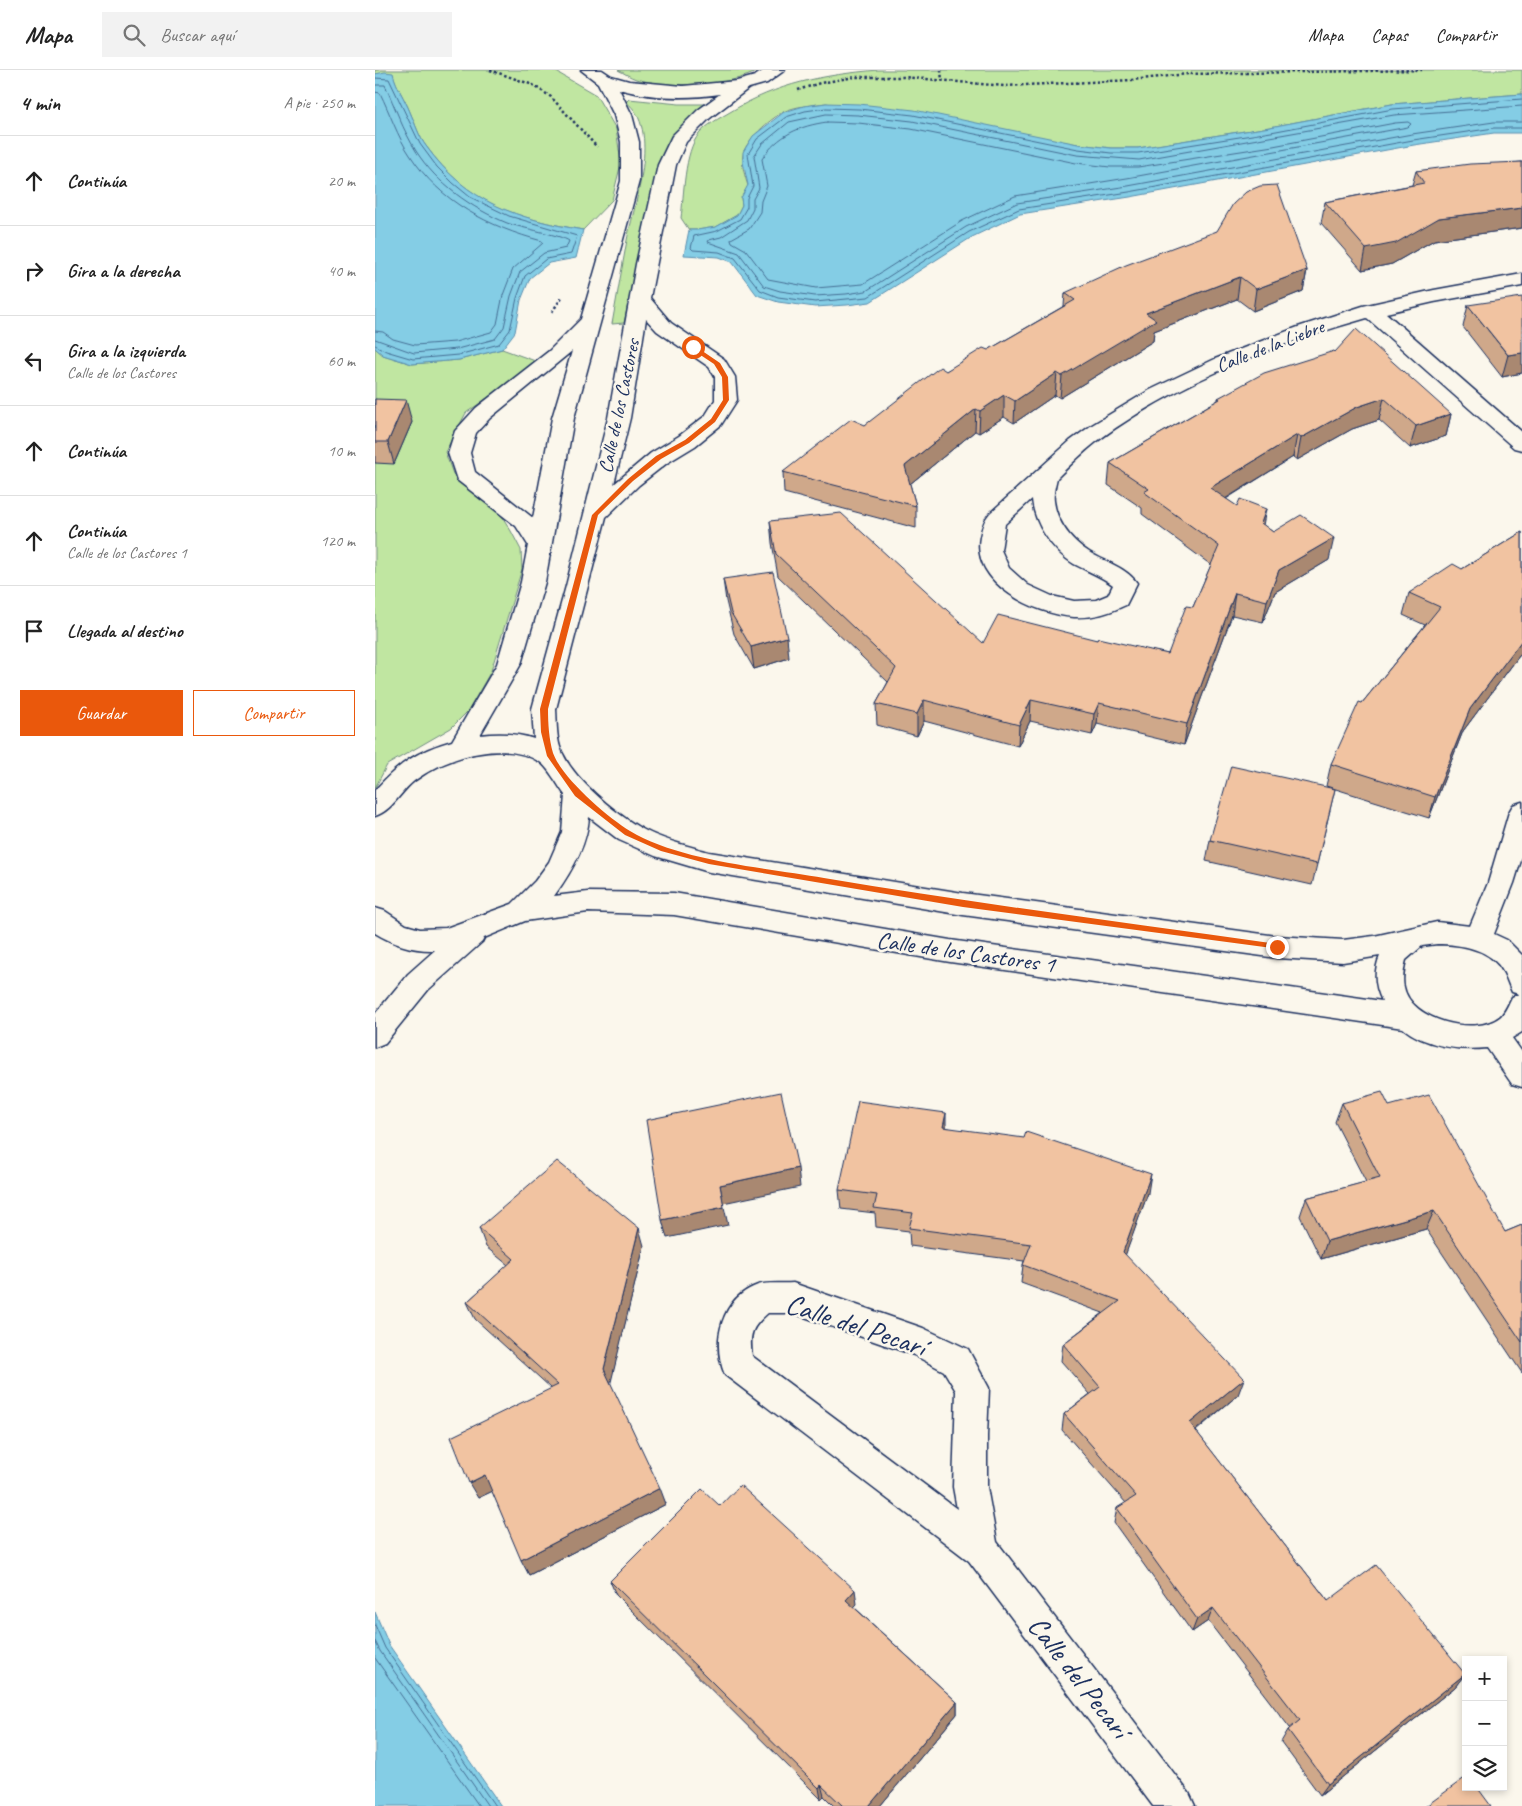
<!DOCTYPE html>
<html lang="es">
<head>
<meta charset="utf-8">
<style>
  :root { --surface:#fff; --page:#f2f2f2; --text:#222; --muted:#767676; --line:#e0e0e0; --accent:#ea580c }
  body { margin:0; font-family:Caveat,sans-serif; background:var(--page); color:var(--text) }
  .controls { position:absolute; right:15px; bottom:15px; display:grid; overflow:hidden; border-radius:0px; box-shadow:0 2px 8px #0003 }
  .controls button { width:45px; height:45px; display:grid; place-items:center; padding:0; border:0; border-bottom:1px solid var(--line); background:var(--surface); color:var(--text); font:25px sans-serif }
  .stop { position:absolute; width:15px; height:15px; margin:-11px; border:4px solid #ea580c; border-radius:50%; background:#fff }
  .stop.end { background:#ea580c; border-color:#fff; box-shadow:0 1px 5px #0008 }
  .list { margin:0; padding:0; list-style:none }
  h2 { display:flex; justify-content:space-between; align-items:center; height:65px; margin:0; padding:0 20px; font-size:21px }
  h2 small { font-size:16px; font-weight:400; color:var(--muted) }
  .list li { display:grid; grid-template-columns:32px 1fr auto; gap:15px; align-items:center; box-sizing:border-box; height:90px; padding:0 20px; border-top:1px solid var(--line) }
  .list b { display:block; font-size:19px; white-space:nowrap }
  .list p { margin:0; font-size:16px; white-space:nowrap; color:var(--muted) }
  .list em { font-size:16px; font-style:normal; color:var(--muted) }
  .actions { display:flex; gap:10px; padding:15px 20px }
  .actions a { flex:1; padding:11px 0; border:1px solid var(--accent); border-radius:0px; text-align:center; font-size:18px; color:var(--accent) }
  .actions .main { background:var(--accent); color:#fff }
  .icon { flex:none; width:28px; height:28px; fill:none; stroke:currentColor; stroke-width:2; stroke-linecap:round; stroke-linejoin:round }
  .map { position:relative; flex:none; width:1147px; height:1736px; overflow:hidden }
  header { display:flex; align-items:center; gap:30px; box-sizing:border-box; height:70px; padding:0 25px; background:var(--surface); border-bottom:1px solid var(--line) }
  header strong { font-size:24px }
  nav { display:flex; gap:28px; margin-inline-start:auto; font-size:18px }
  .search { width:350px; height:45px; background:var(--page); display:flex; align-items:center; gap:12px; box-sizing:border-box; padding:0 18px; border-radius:0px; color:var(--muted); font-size:19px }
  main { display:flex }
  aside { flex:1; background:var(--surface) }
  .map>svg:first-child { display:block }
  .green { fill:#c0e6a1; stroke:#6e8a80 }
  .water { fill:#84cde5; stroke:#5a8eaf }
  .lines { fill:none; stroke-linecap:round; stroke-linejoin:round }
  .shore { stroke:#456e94; stroke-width:1 }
  .minor-casing { stroke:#1b2f5e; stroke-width:3 }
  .path { stroke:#1b2f5e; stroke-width:2.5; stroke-dasharray:2.5 2.5; stroke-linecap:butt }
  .minor { fill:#fbf7ec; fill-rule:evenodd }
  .wall { fill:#cfa88a; stroke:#1b2f5e }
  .shaded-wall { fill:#a98871; stroke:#1b2f5e }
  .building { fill:#f1c3a1; stroke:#1b2f5e }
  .route { fill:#ea580c }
  .labels { text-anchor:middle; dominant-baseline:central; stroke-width:5; stroke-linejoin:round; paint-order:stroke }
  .far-street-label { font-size:20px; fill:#1b2f5e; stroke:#fbf7ec }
  .street-label { font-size:24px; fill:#1b2f5e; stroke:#fbf7ec }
  .near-street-label { font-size:29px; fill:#1b2f5e; stroke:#fbf7ec }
</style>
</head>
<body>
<header>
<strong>Mapa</strong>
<div class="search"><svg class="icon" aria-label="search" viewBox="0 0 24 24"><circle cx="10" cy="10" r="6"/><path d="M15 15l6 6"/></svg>Buscar aquí</div>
<nav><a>Mapa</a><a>Capas</a><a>Compartir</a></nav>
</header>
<main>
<aside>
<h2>4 min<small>A pie · 250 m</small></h2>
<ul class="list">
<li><svg class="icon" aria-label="ahead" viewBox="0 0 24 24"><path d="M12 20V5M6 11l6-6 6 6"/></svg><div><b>Continúa</b></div><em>20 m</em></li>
<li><svg class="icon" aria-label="right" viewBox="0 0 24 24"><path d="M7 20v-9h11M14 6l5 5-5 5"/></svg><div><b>Gira a la derecha</b></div><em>40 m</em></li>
<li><svg class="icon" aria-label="left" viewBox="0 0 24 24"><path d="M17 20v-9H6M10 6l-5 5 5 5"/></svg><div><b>Gira a la izquierda</b><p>Calle de los Castores</p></div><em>60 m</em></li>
<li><svg class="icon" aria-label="ahead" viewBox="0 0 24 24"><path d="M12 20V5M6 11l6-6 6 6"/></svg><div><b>Continúa</b></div><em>10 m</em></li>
<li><svg class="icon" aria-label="ahead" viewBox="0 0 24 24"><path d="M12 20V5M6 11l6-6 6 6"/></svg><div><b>Continúa</b><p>Calle de los Castores 1</p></div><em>120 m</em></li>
<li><svg class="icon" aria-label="arrive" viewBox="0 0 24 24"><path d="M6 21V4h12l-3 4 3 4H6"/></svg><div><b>Llegada al destino</b></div></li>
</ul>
<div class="actions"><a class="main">Guardar</a><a>Compartir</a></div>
</aside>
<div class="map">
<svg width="1147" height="1736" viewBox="0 0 1147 1736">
  <rect width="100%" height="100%" fill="#fbf7ec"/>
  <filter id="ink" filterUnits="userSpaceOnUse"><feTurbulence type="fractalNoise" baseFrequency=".02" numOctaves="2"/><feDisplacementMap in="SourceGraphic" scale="10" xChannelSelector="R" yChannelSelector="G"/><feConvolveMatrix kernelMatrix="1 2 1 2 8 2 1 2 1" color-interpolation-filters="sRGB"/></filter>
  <g filter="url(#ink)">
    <g class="green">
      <path d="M0,0h178l43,25 20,34 5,34 -9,37 -29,30c-67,-12 -114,-25 -157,-84 -7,-9 -11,-23 -16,-34 -5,-13 -14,-25 -17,-38h-18z"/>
      <path d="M243,0h141c-27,17 -93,18 -123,9 -6,-2 -12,-6 -18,-9z"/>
      <path d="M503,0h644v24l-130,10 -122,23 -132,21h-27l-33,-4 -252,-41c-14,2 -31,3 -43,9 -12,7 -38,28 -40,43 -2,10 2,21 5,31l-7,12 1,7 -5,10 -21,12 -19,3h-8l-8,-12c3,-23 3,-66 18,-84 7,-9 21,-16 31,-22 48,-29 93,-37 148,-42z"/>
      <path d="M254,29l50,5h32l-41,40 -14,28 -32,151 -12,1c5,-28 10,-56 15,-84 7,-35 35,-112 -1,-138z"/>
      <polygon points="0,278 8,285 37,294 84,290 127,279 163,292 91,343 70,382 78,404 105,429 125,443 136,461 146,480 147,499 116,601 93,641 76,658 12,695 0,718"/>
    </g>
    <g class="water">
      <path d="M10,2l8,1c3,14 12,26 17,39 5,11 9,25 16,34 41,57 92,73 157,84l-7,28 -27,5 -19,15 -9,22 -6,32 -13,17 -43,11 -47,4 -29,-9 -8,-7v-274z"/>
      <polygon points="1147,24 1147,63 1119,63 1039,75 755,127 645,144 597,167 495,232 472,235 440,237 403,232 382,225 357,192 344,187 309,185 314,160 322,160 341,157 362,145 367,135 366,128 373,115 368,92 368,82 378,66 409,42 429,36 451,33 484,34 539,40 703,74 736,78 763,78 895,57 1017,34"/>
      <polygon points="0,1542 14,1575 126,1736 0,1736"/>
    </g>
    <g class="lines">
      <g class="shore">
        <polyline points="0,8 14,9 45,74 62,97 78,113 95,127 134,146 202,166 196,184 171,189 150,206 142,228 135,260 124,274 83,285 38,289 11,281 0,275"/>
        <path d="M0,15h10c10,22 18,45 31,66 21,33 55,57 91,72 14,5 54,12 62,18l-3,7 -22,5 -24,19 -9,24 -7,31 -9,12 -38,10 -43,4 -39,-14"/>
        <path d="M0,22l5,1c10,20 17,43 30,62 30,47 79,72 132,86l1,2 -30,26 -10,26 -6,29 -6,8 -36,10 -40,3 -22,-6 -10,-7 -8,-1"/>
        <polyline points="1147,29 1018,39 896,62 763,83 736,83 703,79 538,45 484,39 451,38 430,41 411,47 382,69 373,84 378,116 372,128 372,137 365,149 342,161 319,166 316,178 318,180 344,182 360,188 385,220 403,227 440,232 493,227 594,162 644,139 754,122 1038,70 1119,58 1147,58"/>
        <polyline points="1147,36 1019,45 764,90 702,85 537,51 483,45 451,44 414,52 387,74 379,86 384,118 378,129 378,138 372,150 346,167 334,170 333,172 364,183 389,216 405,221 440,226 471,224 491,221 591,157 642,133 753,116 1037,64 1119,52 1147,52"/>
        <path d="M452,52l31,1 53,6 165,34 34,4h28l135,-21 122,-23 13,-1 3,2 -3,3 -281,51 -112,18 -53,25 -99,63 -47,4 -48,-9 -22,-29 -14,-8 -1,-3 18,-10 11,-17 1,-11 6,-15 -5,-27c16,-24 37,-33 65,-37z"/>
        <polyline points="0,1555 10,1578 120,1736"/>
        <polyline points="0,1571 5,1581 113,1736"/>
        <polyline points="0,1588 104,1736"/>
      </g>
      <g class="minor-casing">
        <g id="minor">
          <path d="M206,0h21l9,6 18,5 54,5 54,-5 18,-5 9,-6h21l-18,13 -18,5 -39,30 -24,24 -10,23 -26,133 21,25 53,36 11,18 2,23 -16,25 -26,21 -28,17 -28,22 -33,32 -50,192c1,14 0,33 7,45 12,26 50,57 74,72 21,13 48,19 72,26l254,41 314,43 66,4 31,-4 63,-14 33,4 18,-43 21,-71 4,-7 9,-3v55l-8,26 -20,51 13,6 15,15v77l-10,6 10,14v35l-10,-3 -25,-36c-28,3 -62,-2 -84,-20l-453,-66 -276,-47 -86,-3 -63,9 -41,17 -2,4 -54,48 -43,53 -10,4v-33l33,-40 27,-24c-21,1 -42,-6 -60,-17v-25l10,3 21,14 14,4 26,-1 66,-24 23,-23 14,-19 13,-30 3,-37c-6,-8 -17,-28 -25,-33 -37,-23 -94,-5 -126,19 -14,11 -21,29 -39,35v-26c25,-27 42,-39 77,-49l45,-77 24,-82 7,-37 -12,-19 -59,-46 -9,-27 7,-22 21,-23 73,-57 32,-32 40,-138v-39l-7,-27 -16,-32zM244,19c31,9 68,10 101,5l-22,16 -26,26 -14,29 -22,99 -28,154 -42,168 -34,123 2,30c-17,-6 -36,-6 -54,-4l41,-71 24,-82 29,-164 65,-237v-39l-7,-27zM271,249l11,12 52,36 6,10v23l-10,16 -26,20 -28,17 -37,31 16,-66zM197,281l-20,67 -19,100 -58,-46 -5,-19 6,-20 14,-15zM214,747l30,23 36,16 54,16 254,43 314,43 66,4 37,-6c-7,16 -5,31 2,45l-432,-61 -276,-47 -86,-1 -34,4c17,-23 33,-50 35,-79zM1062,874c24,0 55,5 67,29 3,6 5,13 8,19l7,2 -7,3c-3,6 -7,16 -12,20 -25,20 -90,3 -96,-30 -2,-7 0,-20 2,-27l16,-14z"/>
          <path d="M1147,204v12l-88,16 -48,11 136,119v18l-8,-2 -147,-130c-92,26 -194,66 -271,124 -14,11 -27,24 -39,36 -2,8 -4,16 -3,23 3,25 23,46 44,56 14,7 30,13 39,26l-11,22c-17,8 -32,13 -52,12 -39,-3 -103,-33 -94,-80 2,-10 4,-17 10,-24l80,-72 22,-16 58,-35 65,-31 83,-32 65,-21 71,-16zM657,429c2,25 21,52 42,65 13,7 27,12 39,21l-5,10 -12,5 -22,1 -22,-5 -24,-11 -19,-17 -8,-18 4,-26z"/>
          <path d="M418,1213l130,45 45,21 21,39 -2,48v51l10,55 192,251 6,13h-42l-184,-245 -244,-186c-14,-33 -4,-77 33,-90 11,-3 24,-1 35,-2zM393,1243h25l121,42 30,16 12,20 -3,96 4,22 -205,-153c-3,-22 -1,-28 16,-43z"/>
        </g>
      </g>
      <g class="path">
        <polyline points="115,0 158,15 176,27 222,77"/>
        <polyline points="566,0 567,11"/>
        <polyline points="423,20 445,13 480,7 528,7 629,16 757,10 813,4 1047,0"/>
        <polyline points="177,242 187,227"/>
      </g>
      <use href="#minor" class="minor"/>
    </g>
    <g class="wall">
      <polygon points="1147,92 1147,158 1059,170 1017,194 987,200 946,153 950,132 1037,115 1041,101"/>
      <polygon points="932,200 928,221 878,241 862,229 779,261 778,271 685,328 680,325 639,353 629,347 604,363 600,361 535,414 541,436 541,458 409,423 408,402 490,355 571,301 613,280 689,236 690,223"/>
      <polygon points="1093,235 1147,303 1127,307 1088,257"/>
      <polygon points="960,282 1076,344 1071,366 1035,378 1004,350 977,359 922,390 918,387 851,429 898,462 954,490 900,522 888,552 857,545 809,675 722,654 717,665 655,651 643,676 549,651 542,666 502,655 501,634 513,612 403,506 397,473 395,451 608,573 722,570 793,584 818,537 836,495 767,444 767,438 733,415 735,393 843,330 843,328"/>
      <polygon points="0,329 37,352 19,394 0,393"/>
      <polygon points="1147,462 1147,584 1144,586 1088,661 1054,748 951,716 956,694 987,633 1050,555 1028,545 1034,523 1087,499"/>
      <polygon points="348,509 414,588 379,599 359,564 351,531"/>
      <polygon points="960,719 937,815 831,791 835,770"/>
      <polygon points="967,1033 1014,1036 1130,1162 1147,1155 1147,1303 1051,1159 946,1189 925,1146 931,1128 991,1112 960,1052"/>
      <polygon points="571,1057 773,1123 750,1185 863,1325 821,1361 953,1531 1090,1604 1080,1617 945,1725 906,1672 913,1660 915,1658 833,1551 817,1562 739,1453 742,1438 751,1433 687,1360 689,1344 715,1324 686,1291 688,1274 728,1243 646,1213 648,1195 649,1191 535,1176 534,1161 501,1157 500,1143 466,1139 464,1120"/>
      <polygon points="104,1158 269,1176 235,1313 291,1434 154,1505 117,1421 103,1428 176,1318 100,1249 92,1232 133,1195 111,1177"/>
      <polygon points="345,1436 482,1534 479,1537 582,1632 582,1644 505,1736 459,1736 449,1726 446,1729 241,1525 235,1511"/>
    </g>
    <g class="shaded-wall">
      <polygon points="1147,138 1147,158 1059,170 1017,194 987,200 991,179 1064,148"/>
      <polygon points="932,200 928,221 878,241 881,219"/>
      <polygon points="865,207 862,229 779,261 778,271 685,328 687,306 771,243"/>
      <polygon points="1147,283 1147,303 1127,307 1133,285"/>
      <polygon points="682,303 680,325 639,353 640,331"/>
      <polygon points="629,325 629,347 604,363 605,341"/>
      <polygon points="1009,328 1004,350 977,359 922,390 926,368 982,337"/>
      <polygon points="31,330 37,352 19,394 13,372"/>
      <polygon points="601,339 600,361 530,418 530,396"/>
      <polygon points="1076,344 1071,366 1035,378 1041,356"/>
      <polygon points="922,365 918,387 832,440 835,418"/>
      <polygon points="891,439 887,461 886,453"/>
      <polygon points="959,468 954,490 900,522 888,552 892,531 904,500"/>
      <polygon points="860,523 857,545 809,675 812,654"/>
      <polygon points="412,567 414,588 379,599 376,577"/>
      <polygon points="1147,570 1147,584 1144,586 1088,661 1054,748 1060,727 1095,639"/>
      <polygon points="549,630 549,651 542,666 542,644"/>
      <polygon points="656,630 655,651 643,676 644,655"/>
      <polygon points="724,633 722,654 717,665 719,644"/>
      <polygon points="571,1043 571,1062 568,1057"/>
      <polygon points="423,1098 425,1117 348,1133 345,1115"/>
      <polygon points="776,1104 773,1123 745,1200 748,1182"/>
      <polygon points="349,1137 353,1155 292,1168 287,1150"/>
      <polygon points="1059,1141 1051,1159 946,1189 952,1171"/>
      <polygon points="264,1158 269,1176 235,1316 229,1299"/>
      <polygon points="869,1309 863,1325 810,1369 815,1353"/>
      <polygon points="110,1405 118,1421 103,1428 94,1413"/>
      <polygon points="285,1418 291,1434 154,1505 146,1490"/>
      <polygon points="480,1520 482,1534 473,1544 471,1530"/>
      <polygon points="838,1538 833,1551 817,1562 822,1549"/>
      <polygon points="1090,1604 1080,1617 945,1725 953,1714"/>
      <polygon points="582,1632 582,1644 505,1736 494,1736"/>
      <polygon points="446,1715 449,1726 446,1729 444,1718"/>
    </g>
    <g class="building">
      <polygon points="1147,92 1147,138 1064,148 1021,173 991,179 950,132 1049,113 1041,101 1095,94"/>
      <polygon points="902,115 932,200 881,219 865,207 771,243 781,250 687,306 682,303 640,331 629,325 605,341 601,339 530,396 541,436 408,402 476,349 490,355 565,297 571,301 608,278 613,280 700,230 690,223 751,195 842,161 858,134 871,122 885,116"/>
      <polygon points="1147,227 1147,283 1133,285 1093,235"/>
      <polygon points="981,259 1076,344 1041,356 1009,328 982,337 926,368 922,365 835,418 862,436 865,429 891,439 886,453 898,462 926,445 959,468 904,500 892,531 860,523 812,654 724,633 719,644 656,630 644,655 549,630 542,644 501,634 521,598 401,484 395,451 466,443 608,573 623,545 722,570 723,568 793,584 811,536 818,537 844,476 769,422 774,419 735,393 845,329 843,328 889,303 959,281 960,282"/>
      <polygon points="0,329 31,330 13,372 0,372"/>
      <polygon points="1147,462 1147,570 1095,639 1060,727 956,694 984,632 987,633 1065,537 1034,523 1078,494 1087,499"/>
      <polygon points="398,502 412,567 376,577 356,543 348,509"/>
      <polygon points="856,696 960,719 942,794 835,770"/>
      <polygon points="406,1022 423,1098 345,1115 349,1137 287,1150 271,1050"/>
      <polygon points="1007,1022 1014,1036 1054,1025 1130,1162 1147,1155 1147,1272 1059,1141 952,1171 931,1128 1005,1108 967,1033"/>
      <polygon points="483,1031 571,1043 568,1057 649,1068 651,1062 776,1104 748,1182 869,1309 815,1353 953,1531 1001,1495 1090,1604 953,1714 913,1660 925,1650 838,1538 822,1549 742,1438 761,1426 689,1344 725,1317 688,1274 745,1231 648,1195 656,1174 534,1158 538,1143 499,1138 502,1125 464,1120"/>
      <polygon points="182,1091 264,1158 229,1299 285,1418 146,1490 110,1405 94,1413 76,1367 183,1315 92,1232 139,1189 104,1158"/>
      <polygon points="365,1415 480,1520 471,1530 582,1632 494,1736 468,1736 446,1715 444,1718 235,1511 327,1419 345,1436"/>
      <polygon points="1091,1707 1091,1717 1102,1717 1116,1736 1051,1736"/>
    </g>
  </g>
  <path class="route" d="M315,276h5l25,17 8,14 1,23 -14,22 -26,21 -28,16 -28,22 -35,34 -50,194c0,15 1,30 5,44 9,25 54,64 77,78 49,30 137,37 194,47 150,25 302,45 453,66l4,3 -1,2 -317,-42 -254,-43 -48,-13 -36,-16 -50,-39 -28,-40 -6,-24 -1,-23 52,-194 36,-36 28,-23 29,-16 26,-21 12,-19 -1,-23 -8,-13 -24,-16z"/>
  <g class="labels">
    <g class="far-street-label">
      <text transform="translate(895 276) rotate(-21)">Calle de la Liebre</text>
      <text transform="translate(244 336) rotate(-78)">Calle de los Castores</text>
    </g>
    <g class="street-label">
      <text transform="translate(591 882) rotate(8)">Calle de los Castores 1</text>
    </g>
    <g class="near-street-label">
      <text transform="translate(481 1255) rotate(18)">Calle del Pecarí</text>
      <text transform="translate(704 1607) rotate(52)">Calle del Pecarí</text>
    </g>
  </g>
</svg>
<div class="controls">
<button>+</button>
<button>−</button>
<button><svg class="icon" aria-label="layers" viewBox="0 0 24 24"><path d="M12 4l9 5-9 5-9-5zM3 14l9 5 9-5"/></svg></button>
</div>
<div class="stop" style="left:318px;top:277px"></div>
<div class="stop end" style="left:902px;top:877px"></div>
</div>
</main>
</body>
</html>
